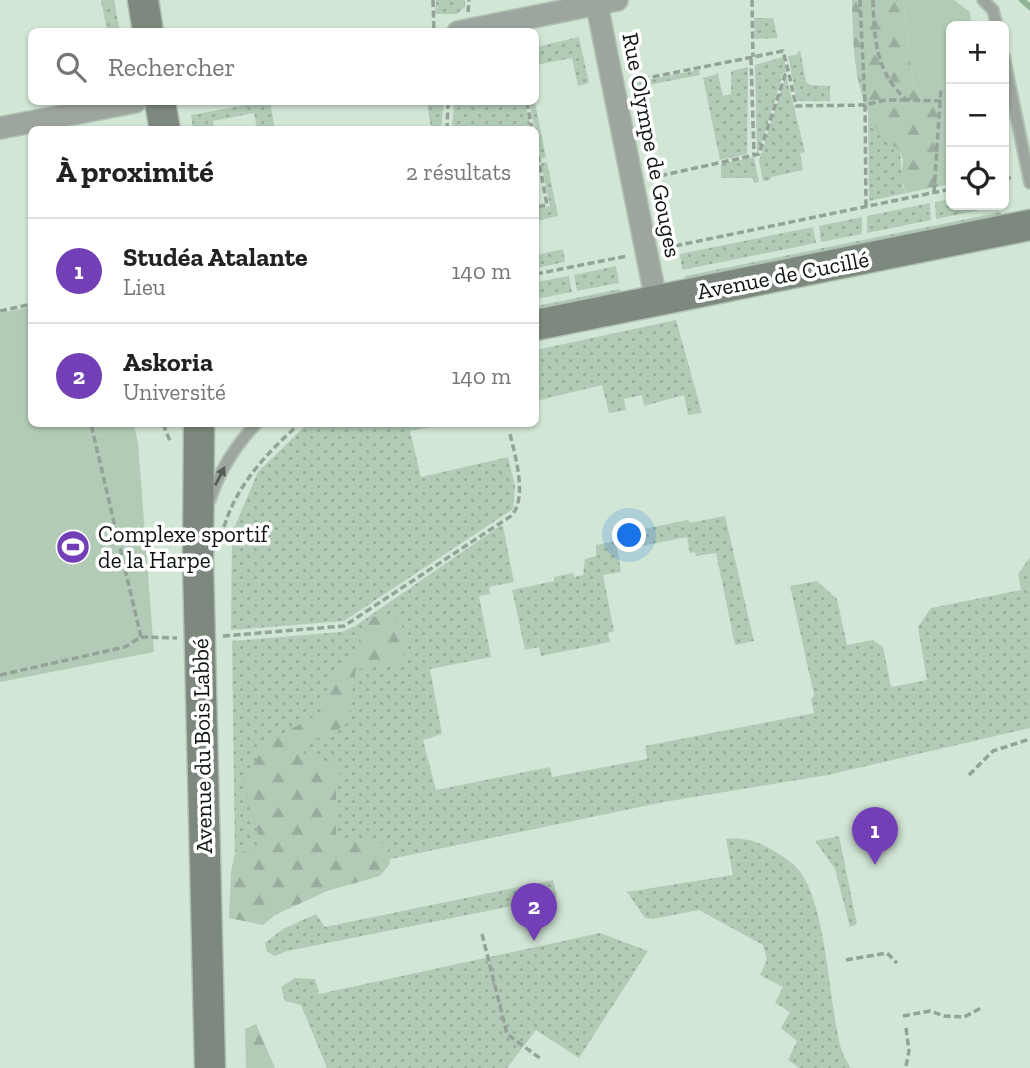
<!DOCTYPE html>
<html lang="fr">
<head>
<meta charset="utf-8">
<style>
  :root { --surface:#fff; --page:#f2f2f2; --text:#222; --muted:#767676; --line:#e0e0e0; --accent:#733fb6 }
  body { margin:0; font-family:"Zilla Slab",serif; background:var(--page); color:var(--text) }
  .controls { position:absolute; right:21px; top:21px; display:grid; overflow:hidden; border-radius:10px; box-shadow:0 2px 5px #0004 }
  .controls button { width:63px; height:63px; display:grid; place-items:center; padding:0; border:0; border-bottom:2px solid var(--line); background:var(--surface); color:var(--text); font:35px sans-serif }
  .you { position:absolute; left:630px; top:536px; width:24px; height:24px; margin:-18px; border:5px solid #fff; border-radius:50%; background:#1a73e8; box-shadow:0 0 0 10px #1a73e833 }
  .badge { display:grid; place-items:center; width:46px; height:46px; border-radius:50%; background:var(--accent); color:#fff; font-size:23px; font-weight:700 }
  .pin { position:absolute; translate:-50% -58px; filter:drop-shadow(0 2px 4px #0008) }
  .pin::after { content:''; position:absolute; top:37px; width:24px; height:21px; background:inherit; clip-path:polygon(0 0,100% 0,50% 100%) }
  .list { margin:0; padding:0; list-style:none }
  h2 { display:flex; justify-content:space-between; align-items:center; height:91px; margin:0; padding:0 28px; font-size:30px }
  h2 small { font-size:23px; font-weight:400; color:var(--muted) }
  .list li { display:grid; grid-template-columns:46px 1fr auto; gap:21px; align-items:center; box-sizing:border-box; height:105px; padding:0 28px; border-top:2px solid var(--line) }
  .list b { display:block; font-size:26px; white-space:nowrap }
  .list p { margin:0; font-size:23px; white-space:nowrap; color:var(--muted) }
  .list em { font-size:23px; font-style:normal; color:var(--muted) }
  .icon { flex:none; width:38px; height:38px; fill:none; stroke:currentColor; stroke-width:2; stroke-linecap:round; stroke-linejoin:round }
  .map { position:relative; flex:none; width:1030px; height:1068px; overflow:hidden }
  .search { position:absolute; background:var(--surface); box-shadow:0 2px 5px #0004; left:28px; top:28px; width:511px; height:77px; display:flex; align-items:center; gap:18px; box-sizing:border-box; padding:0 24px; border-radius:10px; color:var(--muted); font-size:26px }
  .panel { position:absolute; background:var(--surface); box-shadow:0 2px 5px #0004; left:28px; top:126px; width:511px; height:301px; border-radius:10px }
  .map>svg:first-child { display:block }
  .grass { fill:url(#grass-dots) }
  .forest { fill:url(#forest-firs) }
  .park { fill:#b2cbb6 }
  .lines { fill:none; stroke-linecap:round; stroke-linejoin:round }
  .stream { stroke:#8fb495; stroke-width:6 }
  .lane-casing { stroke:#afc0b1; stroke-width:14 }
  .street-casing { stroke:#afc0b1; stroke-width:24 }
  .secondary-casing { stroke:#afc0b1; stroke-width:33 }
  .path { stroke:#93a395; stroke-width:3.5; stroke-dasharray:7 3.5; stroke-linecap:butt }
  .lane { stroke:#9da69e; stroke-width:10 }
  .street { stroke:#9da69e; stroke-width:21 }
  .secondary { stroke:#7d897f; stroke-width:30 }
  .oneway { fill:#565e56 }
  .labels { text-anchor:middle; dominant-baseline:central; stroke-width:7; stroke-linejoin:round; paint-order:stroke }
  .street-label { font-size:23px; fill:#0e150f; stroke:#fff }
  .poi-label { font-size:23px; fill:#0e150f; stroke:#fff; text-anchor:start }
</style>
</head>
<body>
<div class="map">
<svg width="1030" height="1068" viewBox="0 0 1030 1068">
  <defs>
    <pattern id="grass-dots" width="8" height="8" patternUnits="userSpaceOnUse" patternTransform="scale(1.75)"><rect width="8" height="8" fill="#b2cbb6"/><path d="M2 2h.1M6 6h.1" fill="none" stroke="#98ad9b" stroke-width="1.8" stroke-linecap="round"/></pattern>
    <pattern id="forest-firs" width="22" height="20" patternUnits="userSpaceOnUse" patternTransform="scale(1.75)"><rect width="22" height="20" fill="#b2cbb6"/><path d="M5 1l3.5 6h-7zM16 11l3.5 6h-7z" fill="#98ad9b"/></pattern>
  </defs>
  <rect width="100%" height="100%" fill="#d2e6d5"/>
  <g class="grass">
    <polygon points="101,0 114,0 120,31 107,31"/>
    <polygon points="436,0 465,0 465,7 457,14 435,14"/>
    <polygon points="754,18 773,18 778,38 755,39"/>
    <polygon points="579,37 589,83 578,86 572,58 536,65 536,47"/>
    <polygon points="800,50 806,82 811,85 830,86 830,101 797,101 788,56 796,55"/>
    <polygon points="783,57 787,72 783,73 759,151 757,153 755,65"/>
    <polygon points="748,67 747,154 720,160 703,78 718,74 723,96 731,94 731,71"/>
    <polygon points="699,70 700,75 638,87 637,82"/>
    <polygon points="786,75 805,152 800,153 803,170 771,177 770,180 763,181 759,161"/>
    <polygon points="263,102 270,102 275,129 257,129 254,113 213,121 214,129 193,129 191,115"/>
    <polygon points="427,102 444,102 441,129 431,129"/>
    <polygon points="454,102 525,102 531,129 452,129"/>
    <polygon points="529,102 535,102 546,157 541,159"/>
    <polygon points="868,106 881,134 900,151 903,187 906,193 869,201"/>
    <polygon points="754,157 759,182 754,183 753,178 721,178 721,164"/>
    <polygon points="547,162 558,216 536,221 536,209 550,206 541,163"/>
    <polygon points="951,199 951,205 1000,206 936,219 935,202"/>
    <polygon points="930,203 931,220 867,233 867,216"/>
    <polygon points="1001,212 1002,219 684,282 685,276"/>
    <polygon points="862,217 862,234 821,242 819,226"/>
    <polygon points="813,227 816,243 682,270 680,254"/>
    <polygon points="563,249 565,262 536,268 536,255"/>
    <polygon points="616,266 619,283 577,291 574,275"/>
    <polygon points="569,276 572,292 536,299 536,282"/>
    <polygon points="620,289 622,295 536,312 536,306"/>
    <polygon points="676,320 702,413 688,415 684,395 644,406 642,395 624,399 626,410 609,413 602,385 536,401 536,350"/>
    <polygon points="307,424 443,424 410,431 421,477 508,457 515,486 513,509 344,621 231,630 232,533 258,472"/>
    <polygon points="725,516 754,641 735,645 716,553 696,556 695,552 690,553 687,537 637,547 633,531 688,520 689,523"/>
    <polygon points="500,526 503,526 514,582 489,587 490,594 479,596 491,657 430,669 442,734 423,740 436,790 550,767 552,777 647,759 645,746 814,713 811,700 814,695 790,586 817,581 837,599 847,645 873,640 883,647 891,687 927,680 918,627 931,608 1021,590 1018,574 1030,557 1030,728 828,775 664,802 338,870 235,862 232,641 341,632 355,626"/>
    <polygon points="616,541 621,572 603,575 614,631 608,633 610,642 541,656 539,647 525,650 512,590 554,581 554,577 573,573 574,577 583,575 585,559 596,556 596,545"/>
    <polygon points="839,836 857,924 850,927 835,869 815,841"/>
    <path d="M726,839c19,-2 34,3 50,13 9,6 19,12 25,21 21,29 27,102 33,139 3,19 5,40 17,56h-52l-11,-8 9,-19 -16,-13 9,-16 -15,-9 8,-16 -23,-12 7,-15 -4,-15 -64,-35 -46,9 -8,-1 -18,-26 106,-17z"/>
    <polygon points="553,880 557,897 287,951 275,956 267,952 265,943 283,929 316,914 325,927"/>
    <polygon points="600,933 648,951 579,1058 536,1030 507,1068 327,1068 301,1005 285,1001 281,987 295,978 315,979 319,994"/>
  </g>
  <g class="forest">
    <path d="M852,0h51l11,91 37,-4v97l-45,9 -5,-16 2,-17 -3,-9c-6,-6 -15,-11 -20,-18 -27,-39 -27,-88 -28,-133z"/>
    <polygon points="380,615 401,620 405,643 402,664 356,669 351,700 351,720 333,733 310,741 303,754 324,760 341,770 336,788 336,839 352,843 374,838 388,847 390,864 380,876 327,891 275,915 263,925 229,918 231,871 235,854 256,847 259,839 244,780 268,741 321,713 335,665 353,657 368,619"/>
    <polygon points="256,1024 275,1068 246,1068 245,1029"/>
  </g>
  <g class="park">
    <polygon points="903,0 954,0 970,12 971,26 951,26 951,87 914,91"/>
    <polygon points="31,307 32,424 134,424 138,443 154,652 0,682 0,313"/>
  </g>
  <g class="lines">
    <polyline class="stream" points="1022,0 1030,7"/>
    <g class="lane-casing">
      <g id="lane">
        <polyline points="983,0 993,10 997,26"/>
        <polyline points="1004,57 1030,183"/>
        <path d="M210,500c9,-28 25,-54 46,-76"/>
      </g>
    </g>
    <g class="street-casing">
      <g id="street">
        <polyline points="596,0 656,300"/>
        <polyline points="458,32 617,0"/>
        <polyline points="0,128 135,102"/>
      </g>
    </g>
    <g class="secondary-casing">
      <g id="secondary">
        <polyline points="143,0 148,32"/>
        <polyline points="160,102 165,130"/>
        <polyline points="536,325 1030,225"/>
        <polyline points="199,424 198,563 210,1068"/>
      </g>
    </g>
    <g class="path">
      <polyline points="433,0 434,32"/>
      <polyline points="752,0 753,57"/>
      <polyline points="860,0 865,105 866,206"/>
      <path d="M873,0c1,39 3,74 34,100l34,1"/>
      <polyline points="468,12 469,0"/>
      <polyline points="751,58 754,155"/>
      <polyline points="632,81 783,51 789,74"/>
      <polyline points="527,102 532,130"/>
      <polyline points="447,130 448,102"/>
      <polyline points="536,145 547,205 536,207"/>
      <polyline points="650,178 759,154 785,75 789,74 796,106 865,105 885,100 907,100"/>
      <polyline points="1004,179 1014,177"/>
      <polyline points="934,192 941,88"/>
      <polyline points="665,248 951,189"/>
      <polyline points="536,274 627,256"/>
      <polyline points="0,311 32,304"/>
      <polyline points="163,424 170,441"/>
      <path d="M224,527c13,-43 43,-74 75,-103"/>
      <path d="M223,636l121,-10 167,-110c17,-17 4,-61 -1,-82"/>
      <polyline points="141,637 177,638"/>
      <polyline points="0,675 125,647 141,637 91,424"/>
      <polyline points="969,775 993,751 1030,739"/>
      <polyline points="482,934 507,1034 541,1059"/>
      <polyline points="846,960 887,953 897,963"/>
      <polyline points="903,1016 930,1011 944,1016 964,1017 983,1007"/>
      <polyline points="906,1028 909,1051 906,1066"/>
    </g>
    <use href="#lane" class="lane"/>
    <use href="#street" class="street"/>
    <use href="#secondary" class="secondary"/>
  </g>
  <defs><path id="oneway-solid" d="M-6-.8H1V-3.2L6.5 0L1 3.2V.8H-6Z" transform="scale(1.75)"/></defs>
  <use class="oneway" href="#oneway-solid" transform="translate(220 476) rotate(-63)"/>
  <defs>
    <g id="stadium-disc" transform="scale(1.75)"><circle r="9.5" fill="#733fb6" stroke="#fff"/><path d="M0-5a6.5 5 0 1 0 0 10a6.5 5 0 1 0 0-10ZM-3.5-1.8h7v3.6h-7Z" fill="#fff"/></g>
  </defs>
  <g fill-rule="evenodd">
    <use href="#stadium-disc" x="73" y="547"/>
  </g>
  <g class="labels">
    <g class="street-label">
      <text transform="translate(652 145) rotate(79)">Rue Olympe de Gouges</text>
      <text transform="translate(783 275) rotate(-11)">Avenue de Cucillé</text>
      <text transform="translate(202 746) rotate(-91)">Avenue du Bois Labbé</text>
    </g>
    <g class="poi-label">
      <text x="98" y="534">Complexe sportif<tspan x="98" dy="26">de la Harpe</tspan></text>
    </g>
  </g>
</svg>
<div class="controls">
<button>+</button>
<button>−</button>
<button><svg class="icon" aria-label="locate" viewBox="0 0 24 24"><circle cx="12" cy="12" r="6"/><path d="M12 2v4M12 18v4M2 12h4M18 12h4"/></svg></button>
</div>
<div class="you"></div>
<div class="pin badge" style="left:875px;top:865px">1</div>
<div class="pin badge" style="left:534px;top:941px">2</div>
<div class="search"><svg class="icon" aria-label="search" viewBox="0 0 24 24"><circle cx="10" cy="10" r="6"/><path d="M15 15l6 6"/></svg>Rechercher</div>
<section class="panel">
<h2>À proximité<small>2 résultats</small></h2>
<ul class="list">
<li><span class="badge">1</span><div><b>Studéa Atalante</b><p>Lieu</p></div><em>140 m</em></li>
<li><span class="badge">2</span><div><b>Askoria</b><p>Université</p></div><em>140 m</em></li>
</ul>
</section>
</div>
</body>
</html>
